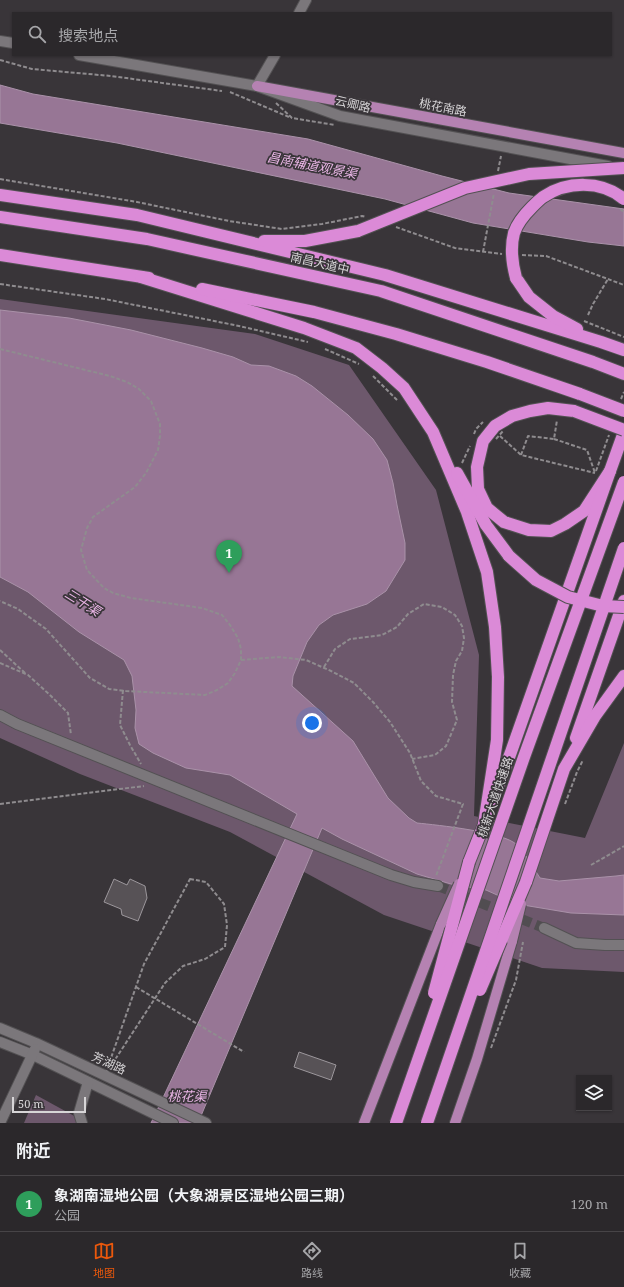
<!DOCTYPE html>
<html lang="zh">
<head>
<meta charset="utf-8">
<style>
  :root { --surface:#2b282b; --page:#373437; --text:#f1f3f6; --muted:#a6a6a9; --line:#474447; --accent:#ea580c }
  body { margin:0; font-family:"Noto Serif","Noto Sans SC",serif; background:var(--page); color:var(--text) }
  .controls { position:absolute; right:12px; bottom:12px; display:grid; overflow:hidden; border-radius:0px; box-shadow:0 1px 3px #0004 }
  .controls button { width:36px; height:36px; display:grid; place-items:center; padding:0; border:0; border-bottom:1px solid var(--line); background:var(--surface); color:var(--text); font:20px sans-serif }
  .scale { position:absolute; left:12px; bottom:10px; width:74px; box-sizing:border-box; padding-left:4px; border:2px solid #d7d5d7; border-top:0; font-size:11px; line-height:14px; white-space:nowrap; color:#d7d5d7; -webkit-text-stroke:3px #393539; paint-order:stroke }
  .you { position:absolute; left:312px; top:723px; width:14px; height:14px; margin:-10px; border:3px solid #fff; border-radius:50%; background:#1a73e8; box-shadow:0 0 0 6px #1a73e833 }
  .badge { display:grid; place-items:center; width:26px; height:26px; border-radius:50%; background:var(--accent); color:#fff; font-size:13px; font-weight:700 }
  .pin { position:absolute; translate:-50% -33px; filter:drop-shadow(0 1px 2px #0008) }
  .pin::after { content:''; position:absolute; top:21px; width:14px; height:12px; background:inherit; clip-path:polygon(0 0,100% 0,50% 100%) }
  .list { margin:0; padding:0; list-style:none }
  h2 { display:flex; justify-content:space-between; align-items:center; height:52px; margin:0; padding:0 16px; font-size:17px }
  h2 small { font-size:13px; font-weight:400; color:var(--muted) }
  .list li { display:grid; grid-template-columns:26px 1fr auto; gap:12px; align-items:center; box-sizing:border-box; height:56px; padding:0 16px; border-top:1px solid var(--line) }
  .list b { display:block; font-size:15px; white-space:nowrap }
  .list p { margin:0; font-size:13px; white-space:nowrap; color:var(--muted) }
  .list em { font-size:13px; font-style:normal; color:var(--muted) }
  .icon { flex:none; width:22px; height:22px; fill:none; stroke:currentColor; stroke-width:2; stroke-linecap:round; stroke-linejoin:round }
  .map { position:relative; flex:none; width:624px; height:1123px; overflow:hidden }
  .search { position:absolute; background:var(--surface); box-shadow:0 1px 3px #0004; left:12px; right:12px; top:12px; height:44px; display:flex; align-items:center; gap:10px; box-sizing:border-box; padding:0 14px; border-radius:0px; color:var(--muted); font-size:15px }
  .sheet { height:108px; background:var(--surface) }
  nav { display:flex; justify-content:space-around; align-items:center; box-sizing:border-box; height:56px; border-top:1px solid var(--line); background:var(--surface); font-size:11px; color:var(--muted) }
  nav a { display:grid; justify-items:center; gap:2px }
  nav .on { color:var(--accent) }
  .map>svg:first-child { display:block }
  .green { fill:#6d586c }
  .water { fill:#977695; stroke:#aa92a9 }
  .building { fill:#575256; stroke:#9c979c }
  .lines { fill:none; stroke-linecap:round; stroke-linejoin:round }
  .minor-tunnel { stroke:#514d51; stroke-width:10; stroke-dasharray:10 5; stroke-linecap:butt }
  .minor-casing { stroke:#535153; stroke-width:12 }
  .major-casing { stroke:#535153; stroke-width:12 }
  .highway-casing { stroke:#535153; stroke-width:14 }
  .path { stroke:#8f8c8f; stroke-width:2; stroke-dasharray:4 2; stroke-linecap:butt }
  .minor { stroke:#7b777b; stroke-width:10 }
  .major { stroke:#b582b2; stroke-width:10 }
  .highway { stroke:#db8ad7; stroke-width:12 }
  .major-bridge-casing { stroke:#535153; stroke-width:12; stroke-linecap:butt }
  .highway-bridge-casing { stroke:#535153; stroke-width:14; stroke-linecap:butt }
  .path-bridge { stroke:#8f8c8f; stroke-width:2; stroke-dasharray:4 2; stroke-linecap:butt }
  .major-bridge { stroke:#b582b2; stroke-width:10 }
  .highway-bridge { stroke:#db8ad7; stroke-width:12 }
  .labels { text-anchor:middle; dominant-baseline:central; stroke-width:3.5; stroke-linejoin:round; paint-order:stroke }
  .street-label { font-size:12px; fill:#d7d5d7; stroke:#393539 }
  .water-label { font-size:13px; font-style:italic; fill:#ebb6e7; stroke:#393539 }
</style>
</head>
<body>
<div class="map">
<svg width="624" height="1123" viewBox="0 0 624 1123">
  <rect width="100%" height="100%" fill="#393539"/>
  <g class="green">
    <polygon points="0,299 255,334 349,365 436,490 479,655 474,816 585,838 624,743 624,972 542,968 384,915 230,832 80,774 0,738"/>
    <polygon points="36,1095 87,1123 24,1123"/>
  </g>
  <g class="water">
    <polygon points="0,85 33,94 308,139 442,176 509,193 624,209 624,246 588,242 473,223 385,199 117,143 0,123"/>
    <path d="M0,310l69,8 62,12 71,18 31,9 18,8 18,1 27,10 16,10 36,29 25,24 14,21 6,23 4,22 8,38v17l-19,31 -19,13 -34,11 -14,10 -12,17 -14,34 -1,10 61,55 35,57 21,20 8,5c20,2 88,9 100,22 8,8 16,22 23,33l19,3 57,-5 8,-1v40l-53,-2 -54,-9 -31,-14 -35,-6 -34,-10 -75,-35 -20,-11 -124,295h-47l146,-309 -67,-39 -44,-7 -33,-15 -14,-9 -4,-16 1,-18 -4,-34 -8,-16 -45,-28 -51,-40 -28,-15z"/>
  </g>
  <g class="building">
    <polygon points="114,879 127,885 130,879 145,886 147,898 138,921 122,915 121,909 104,902"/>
    <polygon points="299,1052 336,1065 331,1080 294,1067"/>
  </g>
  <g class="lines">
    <polyline class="minor-tunnel" points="438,886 544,928"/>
    <g class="minor-casing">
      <g id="minor">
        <polyline points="299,13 306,0"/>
        <polyline points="0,41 13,43"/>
        <polyline points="79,55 257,86 340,116 608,166"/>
        <polyline points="257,86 275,55"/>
        <polyline points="0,715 17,724 391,875 414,882 438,886"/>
        <polyline points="544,928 576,943 605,945 624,945"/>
        <polyline points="0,1028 36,1043 206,1123"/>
        <polyline points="0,1042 33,1055 173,1123"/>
        <polyline points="0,1123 35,1049"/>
        <polyline points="82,1123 79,1113 88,1082"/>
      </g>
    </g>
    <g class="major-casing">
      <g id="major">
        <polyline points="257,86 624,153"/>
        <polyline points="364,1123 441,924"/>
        <polyline points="455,1123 477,1059 512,941"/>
      </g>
    </g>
    <g class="highway-casing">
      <g id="highway">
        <polyline points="0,195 137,215 385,275 601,342 624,350"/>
        <polyline points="0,217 147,239 381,291 593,362 624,374"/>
        <polyline points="264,241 305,241 358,231"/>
        <polyline points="0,255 149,278"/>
        <polyline points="141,277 304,328 356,348 382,368 404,388 433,432 467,512 487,572 495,627 498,677 497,740 484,824"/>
        <polyline points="516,278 529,297 553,316 577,329"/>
        <polyline points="202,289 314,312 396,334 487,362 580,394"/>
        <polyline points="574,411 548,408 530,411 512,416 495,426 483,441 477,467 478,489 487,508 504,522 529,530 551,531 565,524 584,511 610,471 624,432"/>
        <polyline points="457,473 486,525 509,556"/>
        <polyline points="576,738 624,601"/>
        <polyline points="493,800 511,752 610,471"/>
        <polyline points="469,862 487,817"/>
        <polyline points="526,882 564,769 595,716 624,676"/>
      </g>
    </g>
    <g class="path">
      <polyline points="0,60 32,69 111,76 222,91"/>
      <polyline points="230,92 289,117"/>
      <polyline points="276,103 292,118 335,125"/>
      <polyline points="498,171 501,156"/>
      <polyline points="0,179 137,202 229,221 282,229 322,224 362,216 366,217"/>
      <polyline points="620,209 624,212"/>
      <polyline points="396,227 455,248 502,254"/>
      <polyline points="483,252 494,193"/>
      <polyline points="522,255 546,256 624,285"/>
      <polyline points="0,284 105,299 239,326 308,342"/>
      <polyline points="588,315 593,304 608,279"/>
      <polyline points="584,321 624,337"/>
      <polyline points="0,349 110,376 127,382 139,389 151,401 160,424 160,436 158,450 146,473 135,487 93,517 87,528 81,550 87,570 104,588 113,593 131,598 202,608 222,615 230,625 238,638 241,649 241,660 235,673 228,683 217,690 205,695 126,691 109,689 90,678 46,629 18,609 0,601"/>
      <polyline points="325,349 359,364"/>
      <polyline points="373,376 398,401"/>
      <polyline points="621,399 624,392"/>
      <polyline points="474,434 476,429 483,422"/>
      <polyline points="500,436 521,455 595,473"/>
      <polyline points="554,439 587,450 595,473"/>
      <polyline points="521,455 528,436 554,439 557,420"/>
      <polyline points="462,463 470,446"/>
      <polyline points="596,471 609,435"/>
      <polyline points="0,650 25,673"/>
      <polyline points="241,660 279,657 306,660 331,671 354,683 373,702 390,722 410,753 421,781 436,796 463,804 436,876"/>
      <polyline points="0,663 28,675 51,696 68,713 71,735"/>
      <polyline points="324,667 335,649 350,639 382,635 397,627 408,614 424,604 442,607 455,615 462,626 464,638 462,651 456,661 453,675 452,702 457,720 446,746 435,755 412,759"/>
      <polyline points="123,690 120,725 130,745 141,764"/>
      <polyline points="0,804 144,786"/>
      <polyline points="565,804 577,772 583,760"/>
      <polyline points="591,865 624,846"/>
      <polygon points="190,879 206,882 224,904 227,925 225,947 205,959 183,966 165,983 105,1075 144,964"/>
      <polyline points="136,987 244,1052"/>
      <polyline points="491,1048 516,980 523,942"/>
    </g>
    <use href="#minor" class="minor"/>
    <use href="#major" class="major"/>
    <use href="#highway" class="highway"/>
    <g class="major-bridge-casing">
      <g id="major-bridge">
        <polyline points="441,924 459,884"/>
        <polyline points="512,941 521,904"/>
      </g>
    </g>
    <g class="highway-bridge-casing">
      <g id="highway-bridge">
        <polyline points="358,231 465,188 529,174 624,168"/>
        <path d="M516,278c-4,-15 -6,-30 -2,-45 3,-9 11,-19 18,-26 3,-3 7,-7 11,-10 24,-16 58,-17 81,2"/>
        <polyline points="580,394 624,411"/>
        <polyline points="574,411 624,430"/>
        <polyline points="509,556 536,580 568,597 603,606 624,607"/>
        <polyline points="480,990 526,882"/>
        <polyline points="434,993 469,862"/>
        <polyline points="396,1123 524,757 624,482"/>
        <polyline points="427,1123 624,548"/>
      </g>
    </g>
    <polyline class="path-bridge" points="496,439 503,431"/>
    <use href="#major-bridge" class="major-bridge"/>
    <use href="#highway-bridge" class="highway-bridge"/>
  </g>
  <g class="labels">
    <g class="street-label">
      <text transform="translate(353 104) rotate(13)">云卿路</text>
      <text transform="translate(443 107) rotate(11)">桃花南路</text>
      <text transform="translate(320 263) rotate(13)">南昌大道中</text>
      <text transform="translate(495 797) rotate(-71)">桃新大道快速路</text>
      <text transform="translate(109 1063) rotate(25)">芳湖路</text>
    </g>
    <g class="water-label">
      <text transform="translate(312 165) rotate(11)">昌南辅道观景渠</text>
      <text transform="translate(83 602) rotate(32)">三干渠</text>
      <text x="187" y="1096">桃花渠</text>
    </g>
  </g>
</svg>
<div class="controls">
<button><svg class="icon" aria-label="layers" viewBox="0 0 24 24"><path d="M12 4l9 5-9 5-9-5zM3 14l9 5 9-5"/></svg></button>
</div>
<div class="scale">50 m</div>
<div class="you"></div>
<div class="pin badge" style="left:229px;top:573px;background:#2e9e5b">1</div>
<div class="search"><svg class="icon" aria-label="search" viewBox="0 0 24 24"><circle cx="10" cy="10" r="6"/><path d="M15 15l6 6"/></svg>搜索地点</div>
</div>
<section class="sheet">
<h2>附近<small></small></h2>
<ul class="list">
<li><span class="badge" style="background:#2e9e5b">1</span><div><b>象湖南湿地公园（大象湖景区湿地公园三期）</b><p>公园</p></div><em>120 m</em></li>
</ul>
</section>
<nav>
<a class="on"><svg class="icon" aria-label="map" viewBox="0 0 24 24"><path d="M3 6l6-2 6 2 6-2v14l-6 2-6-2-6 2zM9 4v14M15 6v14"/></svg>地图</a>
<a><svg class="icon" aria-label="directions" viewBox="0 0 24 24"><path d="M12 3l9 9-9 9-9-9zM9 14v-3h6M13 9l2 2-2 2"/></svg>路线</a>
<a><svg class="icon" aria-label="saved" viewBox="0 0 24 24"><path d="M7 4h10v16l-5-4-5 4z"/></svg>收藏</a>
</nav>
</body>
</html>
